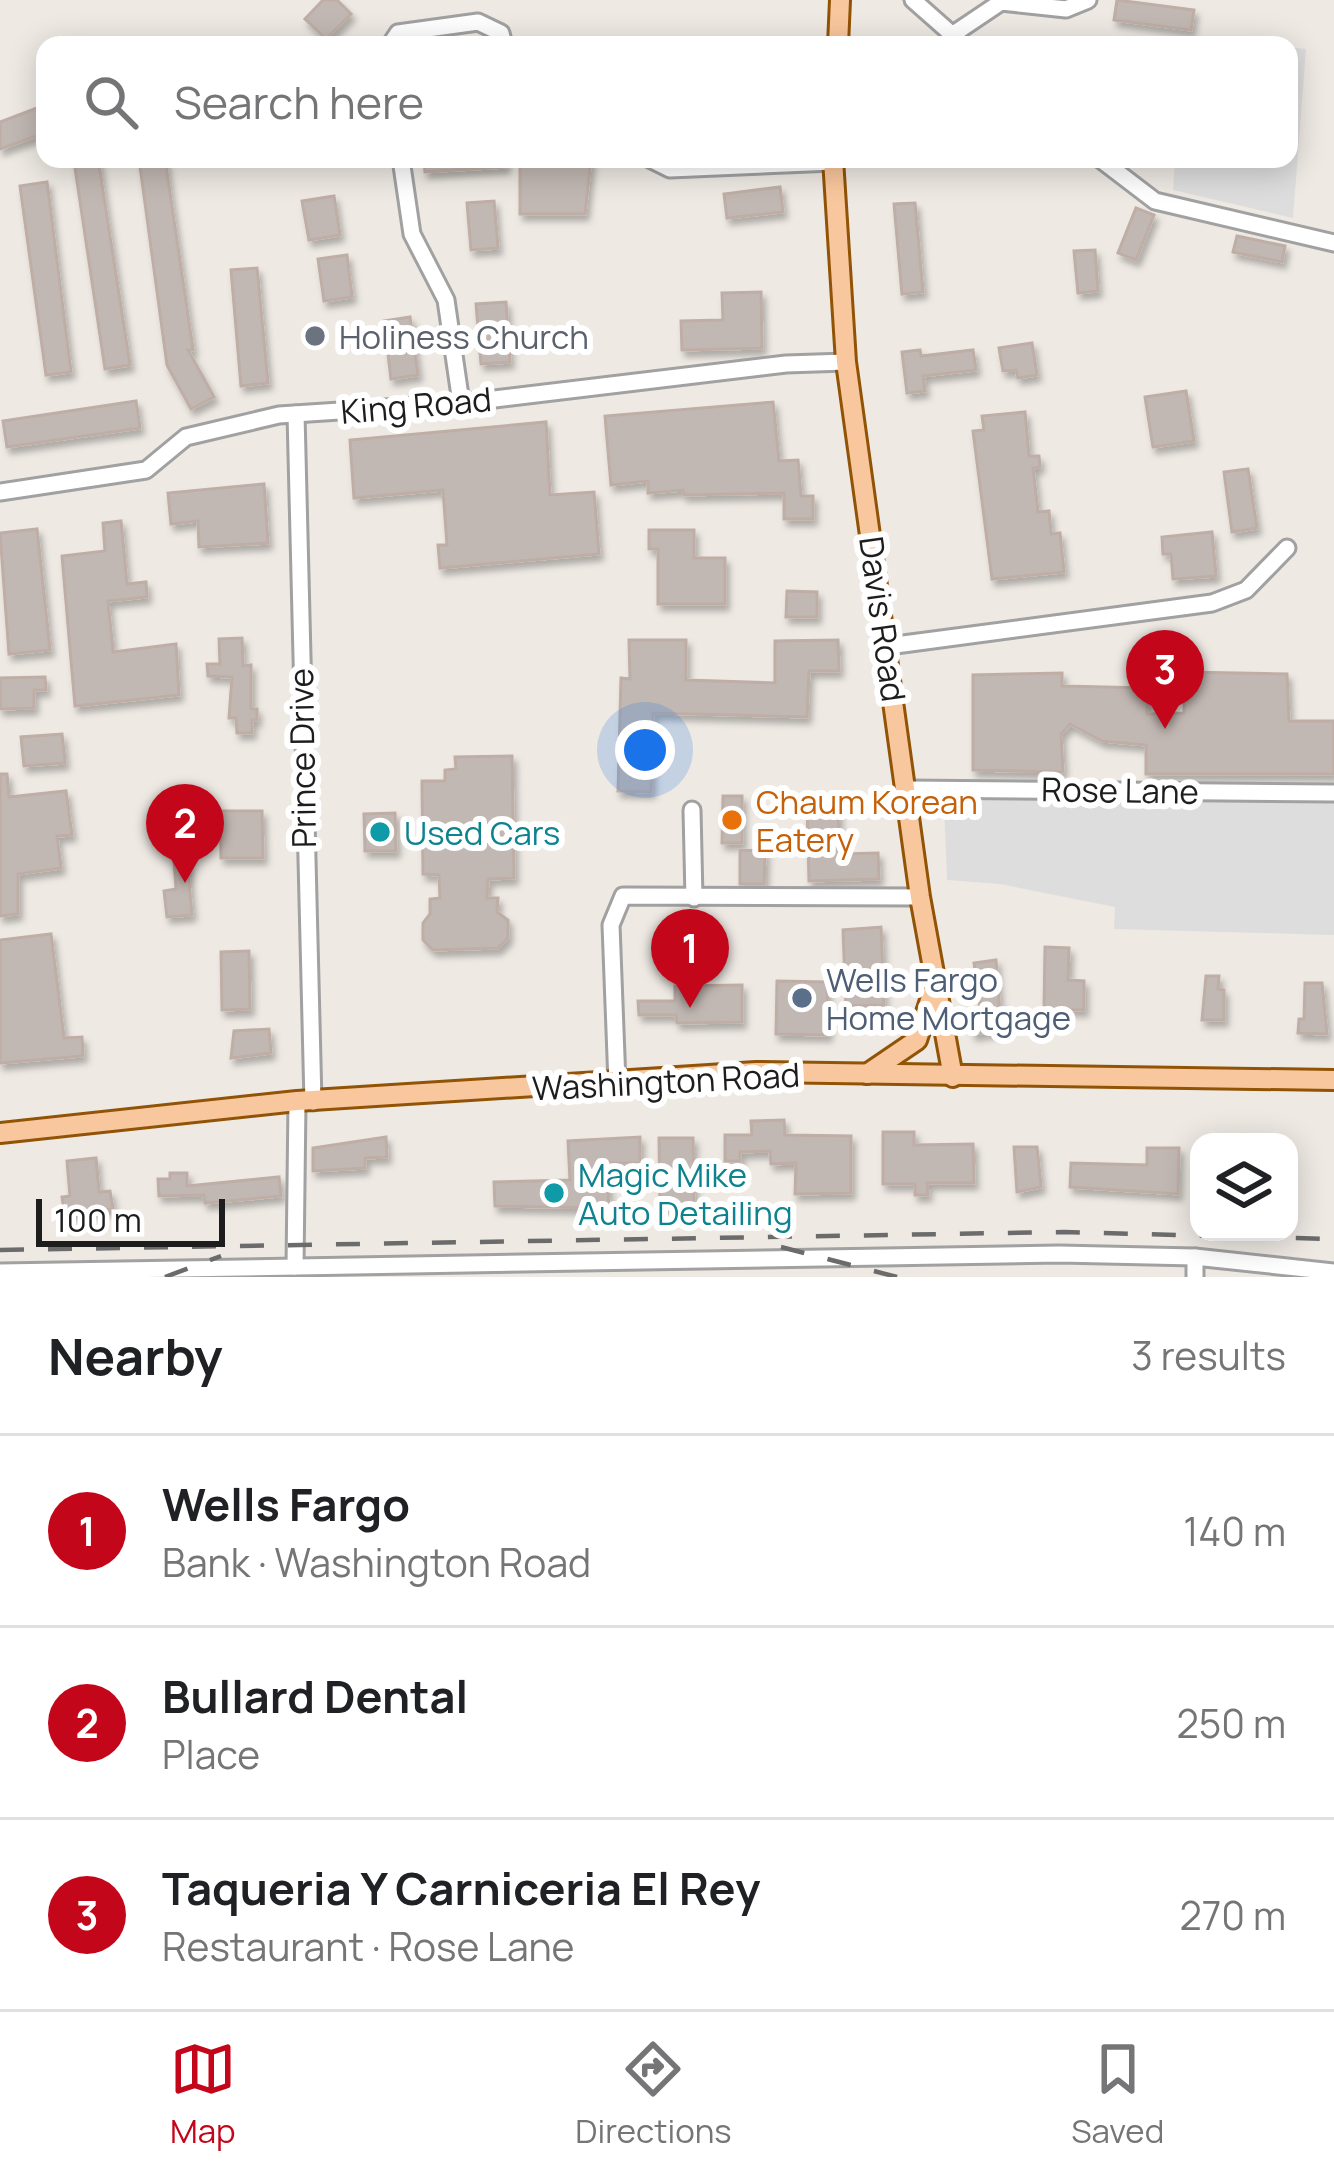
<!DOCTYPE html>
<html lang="en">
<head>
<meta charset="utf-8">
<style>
  :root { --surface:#fff; --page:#f2f2f2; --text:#202124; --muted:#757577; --line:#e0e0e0; --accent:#c4061b }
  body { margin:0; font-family:Manrope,sans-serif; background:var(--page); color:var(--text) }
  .controls { position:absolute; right:36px; bottom:36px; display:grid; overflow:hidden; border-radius:24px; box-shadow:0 6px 30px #0003 }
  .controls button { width:108px; height:108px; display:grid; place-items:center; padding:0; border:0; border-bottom:3px solid var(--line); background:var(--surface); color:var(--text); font:60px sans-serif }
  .scale { position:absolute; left:36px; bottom:30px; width:189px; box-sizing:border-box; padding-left:12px; border:6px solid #1d1d1d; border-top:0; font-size:33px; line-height:42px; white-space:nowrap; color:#1d1d1d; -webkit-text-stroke:9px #fff; paint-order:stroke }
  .you { position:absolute; left:645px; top:750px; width:42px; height:42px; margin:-30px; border:9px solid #fff; border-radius:50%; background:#1a73e8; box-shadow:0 0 0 18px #1a73e833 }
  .badge { display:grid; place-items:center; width:78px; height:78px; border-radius:50%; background:var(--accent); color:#fff; font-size:39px; font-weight:700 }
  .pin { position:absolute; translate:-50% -99px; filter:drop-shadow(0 3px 6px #0008) }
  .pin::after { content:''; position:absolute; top:63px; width:42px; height:36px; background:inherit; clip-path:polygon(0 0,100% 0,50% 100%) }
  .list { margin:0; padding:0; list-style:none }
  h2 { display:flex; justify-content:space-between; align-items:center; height:156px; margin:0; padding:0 48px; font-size:51px }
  h2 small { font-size:39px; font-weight:400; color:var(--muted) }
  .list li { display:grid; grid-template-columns:78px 1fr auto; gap:36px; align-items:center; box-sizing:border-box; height:192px; padding:0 48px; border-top:3px solid var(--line) }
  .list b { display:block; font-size:45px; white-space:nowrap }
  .list p { margin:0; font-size:39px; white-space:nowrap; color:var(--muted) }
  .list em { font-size:39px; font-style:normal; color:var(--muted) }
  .icon { flex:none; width:66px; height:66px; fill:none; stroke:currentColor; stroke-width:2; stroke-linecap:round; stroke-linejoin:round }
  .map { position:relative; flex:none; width:1334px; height:1277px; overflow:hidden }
  .search { position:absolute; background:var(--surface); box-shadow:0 6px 30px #0003; left:36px; right:36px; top:36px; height:132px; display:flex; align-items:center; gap:30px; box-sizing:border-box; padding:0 42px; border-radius:24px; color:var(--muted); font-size:45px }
  .sheet { height:732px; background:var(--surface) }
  nav { display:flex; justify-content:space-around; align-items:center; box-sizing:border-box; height:168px; border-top:3px solid var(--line); background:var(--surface); font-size:33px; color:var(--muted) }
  nav a { display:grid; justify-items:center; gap:6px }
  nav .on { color:var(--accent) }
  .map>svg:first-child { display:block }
  .parking { fill:#ddd }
  .building { fill:#c2b8b3; stroke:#bfaea6; stroke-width:3; filter:url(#shadow) }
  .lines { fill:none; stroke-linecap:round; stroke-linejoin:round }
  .minor-casing { stroke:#a1a1a1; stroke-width:21 }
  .major-casing { stroke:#915305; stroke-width:24 }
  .minor { stroke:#fff; stroke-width:15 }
  .major { stroke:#f9c79d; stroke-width:18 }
  .rail { stroke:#6b6b6b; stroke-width:4.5; stroke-dasharray:24 24; stroke-linecap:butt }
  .worship-dot { fill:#6b7280; stroke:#fff; stroke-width:4.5 }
  .food-dot { fill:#e8710a; stroke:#fff; stroke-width:4.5 }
  .culture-dot { fill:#0f9aa8; stroke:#fff; stroke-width:4.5 }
  .service-dot { fill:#5c6f8a; stroke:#fff; stroke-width:4.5 }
  .labels { text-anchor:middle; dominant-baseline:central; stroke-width:12; stroke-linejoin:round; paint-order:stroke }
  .worship-label { font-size:33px; fill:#5b616d; stroke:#fff; text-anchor:start }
  .street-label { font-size:33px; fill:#1d1d1d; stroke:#fff }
  .food-label { font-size:33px; fill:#c56008; stroke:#fff; text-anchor:start }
  .culture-label { font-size:33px; fill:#0d838f; stroke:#fff; text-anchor:start }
  .service-label { font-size:33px; fill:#4e5e75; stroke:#fff; text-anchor:start }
</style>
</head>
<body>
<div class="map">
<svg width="1334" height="1277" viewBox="0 0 1334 1277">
  <defs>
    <filter id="shadow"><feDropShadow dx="3.5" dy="6" stdDeviation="3" flood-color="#0004"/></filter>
  </defs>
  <rect width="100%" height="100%" fill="#eee9e3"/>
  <g class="parking">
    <polygon points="1289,47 1306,49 1293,218 1173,190 1175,159 1289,159"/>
    <polygon points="943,779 1334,784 1334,935 1114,929 1115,907 1000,884 947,880"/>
  </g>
  <g class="building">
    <polygon points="323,0 337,0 351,14 326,39 305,19"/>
    <polygon points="1117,0 1194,10 1191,30 1114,20"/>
    <polygon points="45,105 45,133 0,149 0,122"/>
    <polygon points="98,159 130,365 105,369 74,161"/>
    <polygon points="139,159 165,159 193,350 188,350 214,397 191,409 167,365"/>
    <polygon points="424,159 506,159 506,167 425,172"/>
    <polygon points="520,159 591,159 585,214 520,214"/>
    <polygon points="47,182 71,372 46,375 20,186"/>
    <polygon points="780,187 783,212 727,218 724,194"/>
    <polygon points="334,196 340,235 309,240 302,201"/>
    <polygon points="494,201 498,248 471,250 467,203"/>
    <polygon points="915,203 923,292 902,294 894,204"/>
    <polygon points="1136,208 1154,215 1136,260 1118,253"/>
    <polygon points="1237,236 1285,246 1282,262 1233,252"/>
    <polygon points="1095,250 1098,291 1078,293 1074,251"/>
    <polygon points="347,255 352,297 324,301 318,259"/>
    <polygon points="257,268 268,383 241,386 231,270"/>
    <polygon points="761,292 762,348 682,350 681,321 723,320 722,293"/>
    <polygon points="506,302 510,362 481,364 476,304"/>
    <polygon points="410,317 418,375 391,379 384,321"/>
    <polygon points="1032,343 1037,375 1018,378 1016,370 1003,371 999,348"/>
    <polygon points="920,350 921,356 973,350 976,370 923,376 925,391 907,393 902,352"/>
    <polygon points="1186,391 1194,441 1153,447 1145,397"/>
    <polygon points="136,401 140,428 7,447 3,421"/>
    <polygon points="773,402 779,461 798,460 801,496 813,496 813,519 784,519 784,493 684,495 683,490 648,493 648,481 611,485 605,416"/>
    <polygon points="1025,412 1029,456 1039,456 1040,467 1033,468 1038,512 1049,511 1051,534 1060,533 1064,572 992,579 973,431 984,430 982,416"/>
    <polygon points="546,422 550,495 594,492 599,554 440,568 438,545 447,545 443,490 354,498 350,440"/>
    <polygon points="1248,469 1257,528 1232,532 1224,472"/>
    <polygon points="264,484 268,543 199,547 198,521 171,524 168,493"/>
    <polygon points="121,521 127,584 146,582 147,597 108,601 113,652 176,644 179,695 75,706 62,556 105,551 103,523"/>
    <polygon points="37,529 50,650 9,654 0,533"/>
    <polygon points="649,530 694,530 694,558 725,558 725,604 658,604 658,549 649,549"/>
    <polygon points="1212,532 1216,576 1173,579 1171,554 1163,554 1162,537"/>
    <polygon points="787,591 817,592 817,617 786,617"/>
    <polygon points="242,638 243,666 251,665 251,709 257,709 257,720 252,720 252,733 237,733 236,718 229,718 232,677 208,676 207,664 220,664 219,639"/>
    <polygon points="629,640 686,640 686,680 775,683 775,641 838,640 839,671 809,671 807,717 653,713 651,792 618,791 621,678 630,679"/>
    <polygon points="1184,672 1287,674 1289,721 1334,721 1334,774 1146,774 1146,745 1102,741 1070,724 1061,734 1063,772 973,770 973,675 1062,673 1062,686 1148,688 1147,714 1184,713"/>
    <polygon points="45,677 46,690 34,690 34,708 0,709 0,678"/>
    <polygon points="62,734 65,763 24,766 21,737"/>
    <polygon points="512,756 514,878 488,879 487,898 498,898 497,912 508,920 508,938 498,948 433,950 423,940 423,923 430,914 430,899 440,898 439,875 423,874 422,781 445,781 445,770 456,769 455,757"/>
    <polygon points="0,774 7,774 9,797 66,791 72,835 57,836 61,868 18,874 18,914 0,916"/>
    <polygon points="723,796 742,796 742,843 722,843"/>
    <polygon points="807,803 838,803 839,854 878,853 879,879 809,881"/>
    <polygon points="220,811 262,811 263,858 221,858"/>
    <polygon points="395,813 396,851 365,851 364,814"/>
    <polygon points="740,850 765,851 764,884 740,884"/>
    <polygon points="187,860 192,915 167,917 164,891 176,889 174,861"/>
    <polygon points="881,927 884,1005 846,1006 843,930"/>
    <polygon points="51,934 64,1038 82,1037 83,1056 0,1063 0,940"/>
    <polygon points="1045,947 1069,948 1068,980 1084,981 1084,1010 1044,1009"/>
    <polygon points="249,951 250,1009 222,1010 221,952"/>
    <polygon points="996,960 1001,1030 973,1034 970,1015 981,1014 974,963"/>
    <polygon points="1206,976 1219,976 1218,989 1224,990 1224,1020 1202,1020"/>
    <polygon points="777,981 827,982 828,1035 776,1034"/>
    <polygon points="1305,983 1322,983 1327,1034 1298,1033 1299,1019 1304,1019"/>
    <polygon points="742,985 742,1022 677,1023 676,1015 639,1015 638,1001 675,1001 675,986"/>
    <polygon points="269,1029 271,1053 231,1058 234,1031"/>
    <polygon points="784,1120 785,1135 851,1136 851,1193 795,1194 796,1163 771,1164 770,1151 740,1152 740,1161 725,1161 725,1135 752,1135 751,1121"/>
    <polygon points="883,1132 914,1132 914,1145 973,1144 974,1183 927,1183 928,1195 915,1195 915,1184 883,1184"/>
    <polygon points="386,1137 387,1157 365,1158 365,1168 313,1171 313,1148"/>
    <polygon points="640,1137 640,1163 607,1163 609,1208 495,1206 494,1182 570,1180 568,1141"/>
    <polygon points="659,1138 693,1138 694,1207 660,1207"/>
    <polygon points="1014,1147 1037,1147 1041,1187 1017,1192"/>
    <polygon points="1147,1148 1179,1148 1178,1194 1070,1187 1071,1163 1147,1165"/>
    <polygon points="96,1158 99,1192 110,1191 113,1209 65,1215 62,1197 70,1196 67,1161"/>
    <polygon points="170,1173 187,1173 187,1186 279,1177 281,1196 205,1203 204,1195 159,1196 158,1179 170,1179"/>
  </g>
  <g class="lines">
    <g class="minor-casing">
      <g id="minor">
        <polyline points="913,0 964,45"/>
        <polyline points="952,35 1001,2 1066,9 1088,0"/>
        <polyline points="390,45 398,33 478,22 501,33 504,45"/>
        <polyline points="401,159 412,234 446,300 461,403"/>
        <polyline points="650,159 670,169 833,162"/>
        <polyline points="1100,159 1155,201 1334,243"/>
        <polyline points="296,414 313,1102"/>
        <polyline points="0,492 146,470 186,437 279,415 461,403 786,364 846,362"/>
        <polyline points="888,646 1212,603 1246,590 1287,548"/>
        <polyline points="906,789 1334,793"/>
        <polyline points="692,810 694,898"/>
        <polyline points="617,1083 611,925 623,896 920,897"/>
        <polyline points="295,1267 297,1101"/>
        <polyline points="0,1272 1059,1254 1195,1257 1334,1272"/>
        <polyline points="1195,1277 1195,1257"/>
      </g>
    </g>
    <g class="major-casing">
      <g id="major">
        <polyline points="838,45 840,0"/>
        <polyline points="833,159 846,362 920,897 953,1077"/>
        <polyline points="867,1074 917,1040 934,988"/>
        <polyline points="0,1133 297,1101 756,1072 1334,1080"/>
      </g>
    </g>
    <use href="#minor" class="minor"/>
    <use href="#major" class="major"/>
    <g class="rail">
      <polyline points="781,1247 897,1277"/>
      <polyline points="0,1250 1064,1232 1334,1239"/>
      <polyline points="165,1277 221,1256"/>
    </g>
  </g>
  <circle class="worship-dot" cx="315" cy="336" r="12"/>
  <circle class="food-dot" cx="732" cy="820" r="12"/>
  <g class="culture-dot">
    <circle cx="380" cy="832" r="12"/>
    <circle cx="554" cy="1193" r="12"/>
  </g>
  <circle class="service-dot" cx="802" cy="998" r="12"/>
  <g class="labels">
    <g class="worship-label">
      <text x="339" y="336">Holiness Church</text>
    </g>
    <g class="street-label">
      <text transform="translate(416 405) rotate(-5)">King Road</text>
      <text transform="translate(883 619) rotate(82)">Davis Road</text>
      <text transform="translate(302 758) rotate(-91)">Prince Drive</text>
      <text transform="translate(1120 790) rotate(1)">Rose Lane</text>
      <text transform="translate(666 1081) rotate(-3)">Washington Road</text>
    </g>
    <g class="food-label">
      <text x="756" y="801">Chaum Korean<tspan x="756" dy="38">Eatery</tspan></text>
    </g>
    <g class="culture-label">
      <text x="404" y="832">Used Cars</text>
      <text x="578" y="1174">Magic Mike<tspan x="578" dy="38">Auto Detailing</tspan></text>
    </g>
    <g class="service-label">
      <text x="826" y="979">Wells Fargo<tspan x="826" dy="38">Home Mortgage</tspan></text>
    </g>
  </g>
</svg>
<div class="controls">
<button><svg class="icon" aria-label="layers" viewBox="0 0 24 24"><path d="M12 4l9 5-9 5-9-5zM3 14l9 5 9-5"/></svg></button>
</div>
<div class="scale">100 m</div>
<div class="you"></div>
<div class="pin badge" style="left:690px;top:1008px">1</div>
<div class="pin badge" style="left:185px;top:883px">2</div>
<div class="pin badge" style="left:1165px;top:729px">3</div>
<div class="search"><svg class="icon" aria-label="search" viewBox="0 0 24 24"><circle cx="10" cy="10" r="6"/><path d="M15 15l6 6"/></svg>Search here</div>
</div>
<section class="sheet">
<h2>Nearby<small>3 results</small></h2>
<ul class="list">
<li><span class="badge">1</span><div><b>Wells Fargo</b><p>Bank · Washington Road</p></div><em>140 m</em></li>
<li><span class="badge">2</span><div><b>Bullard Dental</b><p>Place</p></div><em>250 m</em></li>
<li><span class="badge">3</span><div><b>Taqueria Y Carniceria El Rey</b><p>Restaurant · Rose Lane</p></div><em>270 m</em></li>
</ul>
</section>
<nav>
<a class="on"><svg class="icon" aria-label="map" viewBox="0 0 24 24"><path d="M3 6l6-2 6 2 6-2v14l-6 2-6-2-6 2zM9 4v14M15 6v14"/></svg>Map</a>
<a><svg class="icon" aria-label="directions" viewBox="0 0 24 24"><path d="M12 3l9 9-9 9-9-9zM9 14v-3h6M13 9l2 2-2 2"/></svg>Directions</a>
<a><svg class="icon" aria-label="saved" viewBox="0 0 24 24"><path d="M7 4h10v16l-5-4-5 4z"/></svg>Saved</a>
</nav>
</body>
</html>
